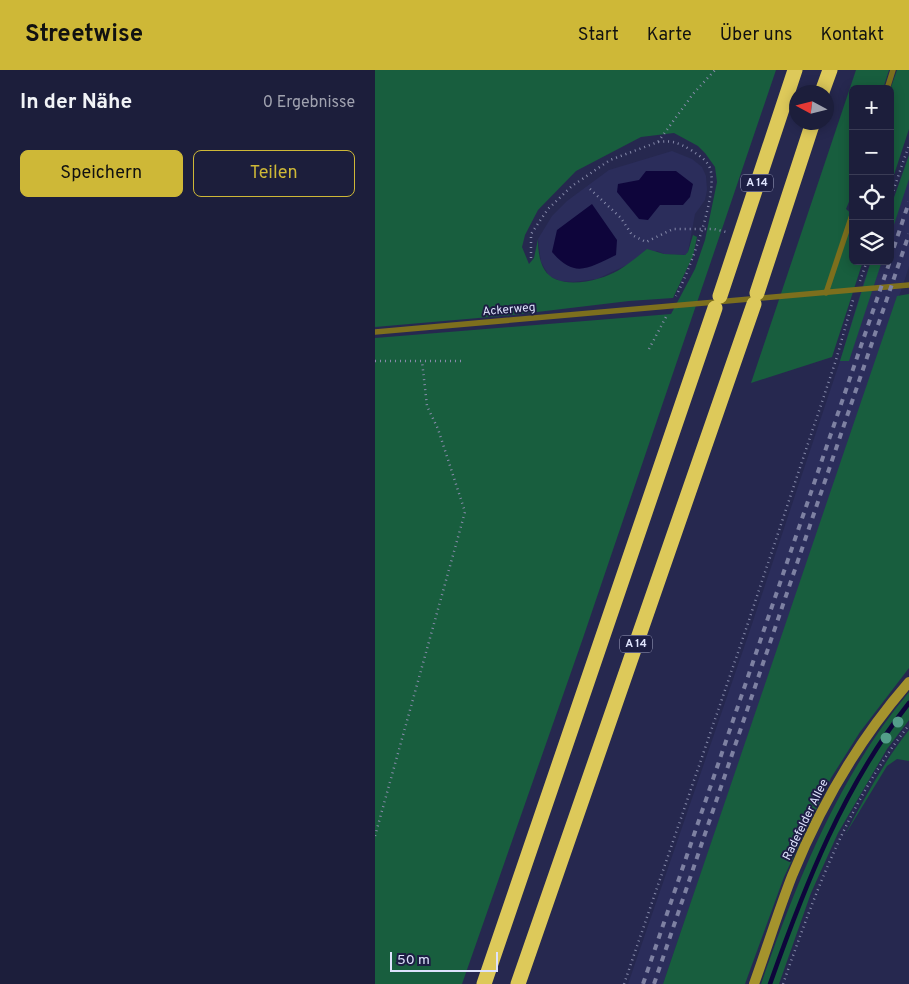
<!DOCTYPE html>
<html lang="de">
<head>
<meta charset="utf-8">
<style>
  :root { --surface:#1c1e3b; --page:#252742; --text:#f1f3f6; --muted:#a0a2af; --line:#3a3c55; --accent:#ceb837 }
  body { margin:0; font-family:Overpass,sans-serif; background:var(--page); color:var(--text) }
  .controls { position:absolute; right:15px; top:15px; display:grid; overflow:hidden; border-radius:8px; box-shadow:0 2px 12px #0003 }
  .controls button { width:45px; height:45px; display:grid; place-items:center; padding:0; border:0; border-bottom:1px solid var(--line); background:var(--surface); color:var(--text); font:25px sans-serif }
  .compass { position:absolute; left:414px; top:15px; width:45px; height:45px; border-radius:50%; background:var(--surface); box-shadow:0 2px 12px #0003; rotate:277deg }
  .scale { position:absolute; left:15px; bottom:12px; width:108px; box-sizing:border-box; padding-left:5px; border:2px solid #dee2fc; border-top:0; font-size:14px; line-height:18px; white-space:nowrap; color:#dee2fc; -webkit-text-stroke:4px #1d1e44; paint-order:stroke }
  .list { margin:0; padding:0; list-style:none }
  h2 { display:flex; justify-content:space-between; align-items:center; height:65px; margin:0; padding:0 20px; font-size:21px }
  h2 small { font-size:16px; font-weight:400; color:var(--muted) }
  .actions { display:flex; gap:10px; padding:15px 20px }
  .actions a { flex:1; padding:11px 0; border:1px solid var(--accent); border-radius:8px; text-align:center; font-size:18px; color:var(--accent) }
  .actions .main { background:var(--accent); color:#111 }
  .icon { flex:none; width:28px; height:28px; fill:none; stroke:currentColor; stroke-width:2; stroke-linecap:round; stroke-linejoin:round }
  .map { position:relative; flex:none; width:534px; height:914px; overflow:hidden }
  header { display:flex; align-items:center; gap:30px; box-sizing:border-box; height:70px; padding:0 25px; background:var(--accent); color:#111 }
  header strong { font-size:24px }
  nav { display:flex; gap:28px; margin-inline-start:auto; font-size:18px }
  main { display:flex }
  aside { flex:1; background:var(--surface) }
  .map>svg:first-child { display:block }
  .built { fill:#2b2d5b }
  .green { fill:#185e3e }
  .water { fill:#0e053b }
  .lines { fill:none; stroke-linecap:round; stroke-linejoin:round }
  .stream { stroke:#0e053b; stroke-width:4.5 }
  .path { stroke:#878bab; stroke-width:2.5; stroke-dasharray:1 4; stroke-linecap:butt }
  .lane { stroke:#7d6f1d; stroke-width:5.5 }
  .secondary { stroke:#a5932d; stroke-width:10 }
  .highway { stroke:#ddc95a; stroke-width:15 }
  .rail { stroke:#7e81a2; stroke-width:4; stroke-dasharray:6 6; stroke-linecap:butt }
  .tree { fill:#539e8a }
  .labels { text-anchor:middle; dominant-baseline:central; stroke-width:4; stroke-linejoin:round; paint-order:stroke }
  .shield { fill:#1d1e44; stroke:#a4a7c5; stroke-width:1 }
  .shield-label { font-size:11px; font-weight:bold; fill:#dee2fc }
  .street-label { font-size:12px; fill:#dee2fc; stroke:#1d1e44 }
</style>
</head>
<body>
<header>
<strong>Streetwise</strong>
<nav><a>Start</a><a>Karte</a><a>Über uns</a><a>Kontakt</a></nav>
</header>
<main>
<aside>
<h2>In der Nähe<small>0 Ergebnisse</small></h2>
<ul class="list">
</ul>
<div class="actions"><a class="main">Speichern</a><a>Teilen</a></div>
</aside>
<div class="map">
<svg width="534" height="914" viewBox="0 0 534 914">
  <rect width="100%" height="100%" fill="#26284f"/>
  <g class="built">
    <polygon points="297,81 317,89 327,97 331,106 332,120 330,130 320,144 313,182 310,185 289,184 282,181 222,209 198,212 185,211 174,206 166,192 163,169 177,146 192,131 234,100"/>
    <polygon points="534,85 534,196 532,203 288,914 253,914 374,563 465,291 489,211 496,191 515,191 515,139"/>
  </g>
  <g class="green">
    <path d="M0,0h401l-193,568 -121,346h-87v-646l296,-24 24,-45 10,-29 12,-58 -2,-15 -10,-14 -7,-7 -24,-13 -33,4 -65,34 -38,39 -13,25 -3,12 7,17 5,-6 4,-19c0,10 1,21 6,30 13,23 57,12 75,1 10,-6 19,-14 28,-21l17,5 21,1 3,-3 5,-17 4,2 -4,19 -20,42 -44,3 -117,14 -137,12z"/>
    <polygon points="481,0 514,0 508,19 478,19 478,122 471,139 478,145 478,191 488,191 457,287 376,313"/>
    <polygon points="522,0 534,0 534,59 515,117 515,20"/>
    <polygon points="534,85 534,109 515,167 515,139"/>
    <polygon points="496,191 507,191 474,291 465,291"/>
    <polygon points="534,224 534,598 485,662 456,708 409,807 370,914 288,914 522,226"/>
    <path d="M534,622v28l-22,29 -49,84 -27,60 -32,91h-18c36,-103 77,-207 148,-292z"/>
    <path d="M534,660v31l-12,-2 -10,7 -42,69c19,-36 38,-72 64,-105z"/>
  </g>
  <g class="water">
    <polygon points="271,101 301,101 318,114 315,127 308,135 285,135 273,150 264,149 242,122 243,114 264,110"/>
    <path d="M217,134l25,36 -1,15c-28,13 -41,24 -64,-3l5,-22z"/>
  </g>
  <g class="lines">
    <path class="stream" d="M395,914c35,-99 73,-197 139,-281"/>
    <g class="path">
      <path d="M283,72c14,-2 21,1 33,8 7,5 15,9 19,18 9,25 -21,104 -34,128"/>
      <polyline points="215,119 246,148 257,165 271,172 298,159 339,159 351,162"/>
      <polyline points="515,130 534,75"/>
      <polyline points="156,188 156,164 173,139 197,116 235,90 283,72 318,24 340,0"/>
      <polyline points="485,211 492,191"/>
      <polyline points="274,279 291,247"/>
      <polyline points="0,291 88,291"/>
      <polyline points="0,766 90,442 63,359 52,336 47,291"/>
      <polyline points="249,914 370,562 461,290 478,230"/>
      <path d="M408,914c32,-91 65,-182 126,-259"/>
    </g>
    <g class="lane">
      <polyline points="512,19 518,0"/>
      <polyline points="451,223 478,142"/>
      <polyline points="0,262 534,215"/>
    </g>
    <path class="secondary" d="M379,914c13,-36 24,-72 38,-108 28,-69 68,-138 117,-194"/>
    <g class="highway">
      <polyline points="447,22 455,0"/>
      <polyline points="382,223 438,52"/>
      <polyline points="345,226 420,0"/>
      <polyline points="109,914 340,238"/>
      <polyline points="143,914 379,234"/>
    </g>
    <g class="rail">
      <polyline points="515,189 534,132"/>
      <polyline points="268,914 515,191"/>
      <polyline points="279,914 534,164"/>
    </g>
  </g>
  <g class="tree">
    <circle cx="523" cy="652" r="5.5"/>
    <circle cx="511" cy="668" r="5.5"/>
  </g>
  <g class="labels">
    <g class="shield">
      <rect x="366" y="104.5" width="32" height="17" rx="4"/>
      <rect x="245" y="565.5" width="32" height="17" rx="4"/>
    </g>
    <g class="shield-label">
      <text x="382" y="113">A 14</text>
      <text x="261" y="574">A 14</text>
    </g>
    <g class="street-label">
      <text transform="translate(134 240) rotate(-5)">Ackerweg</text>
      <text transform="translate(431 750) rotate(-64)">Radefelder Allee</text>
    </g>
  </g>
</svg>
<div class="controls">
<button>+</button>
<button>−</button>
<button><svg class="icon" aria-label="locate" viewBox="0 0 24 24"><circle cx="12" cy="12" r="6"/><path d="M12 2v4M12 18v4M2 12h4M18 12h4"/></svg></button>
<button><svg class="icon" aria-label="layers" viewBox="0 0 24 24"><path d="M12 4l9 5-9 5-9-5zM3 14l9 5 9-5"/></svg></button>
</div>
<svg class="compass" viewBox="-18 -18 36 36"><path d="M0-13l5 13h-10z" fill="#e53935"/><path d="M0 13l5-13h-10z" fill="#a0a2af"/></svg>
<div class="scale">50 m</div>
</div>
</main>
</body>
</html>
